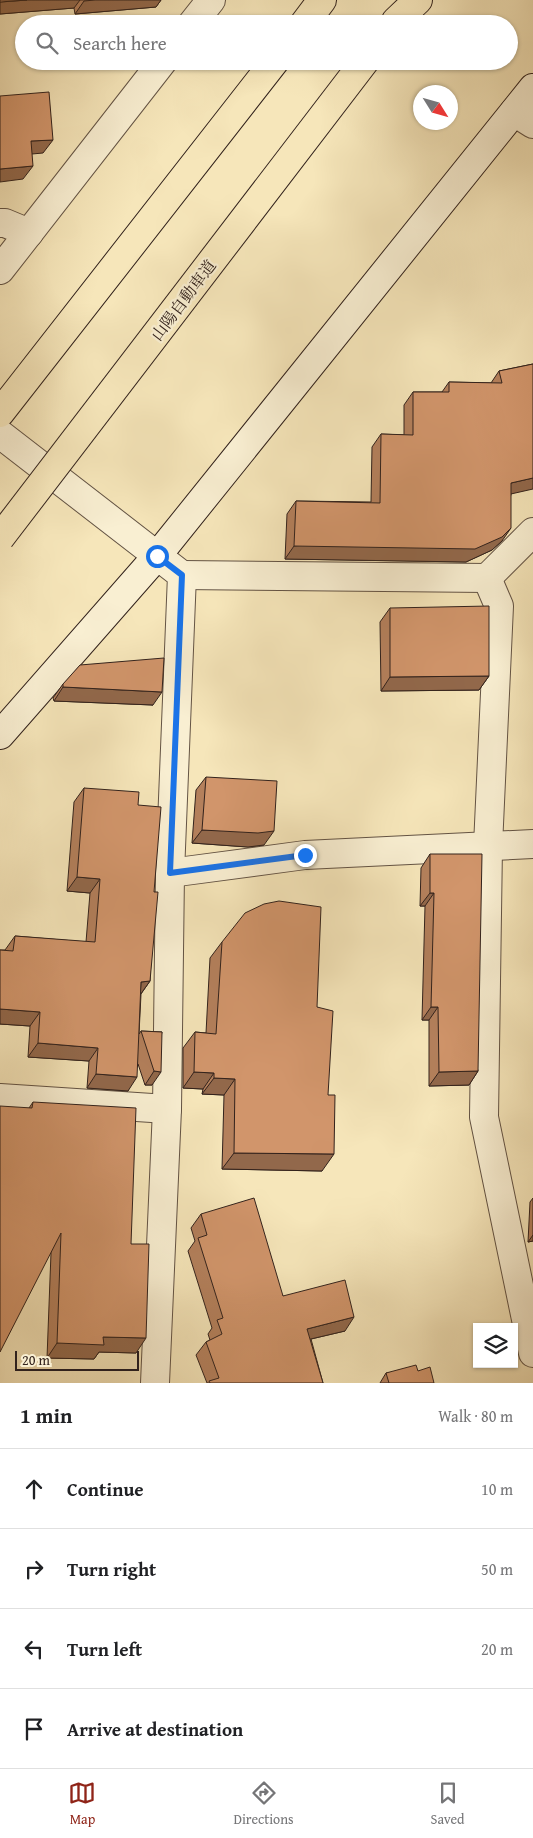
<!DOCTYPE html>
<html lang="en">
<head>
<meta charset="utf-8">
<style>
  :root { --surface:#fff; --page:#f2f2f2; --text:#202124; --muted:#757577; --line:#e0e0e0; --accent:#8f2418 }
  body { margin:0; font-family:"Gentium Book Plus","Noto Serif JP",serif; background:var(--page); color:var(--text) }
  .controls { position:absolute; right:15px; bottom:15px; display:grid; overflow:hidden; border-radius:0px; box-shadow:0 1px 4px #0004 }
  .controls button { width:45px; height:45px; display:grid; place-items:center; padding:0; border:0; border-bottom:1px solid var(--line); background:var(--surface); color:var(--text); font:25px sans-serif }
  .compass { position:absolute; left:413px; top:85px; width:45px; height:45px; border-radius:50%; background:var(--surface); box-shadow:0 1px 4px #0004; rotate:127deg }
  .scale { position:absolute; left:15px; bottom:12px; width:124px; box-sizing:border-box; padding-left:5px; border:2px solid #32221c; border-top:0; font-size:14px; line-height:18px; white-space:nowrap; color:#32221c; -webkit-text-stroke:4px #f9efd2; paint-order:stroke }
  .stop { position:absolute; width:15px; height:15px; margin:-11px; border:4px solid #1a73e8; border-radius:50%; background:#fff }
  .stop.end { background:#1a73e8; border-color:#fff; box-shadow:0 1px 5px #0008 }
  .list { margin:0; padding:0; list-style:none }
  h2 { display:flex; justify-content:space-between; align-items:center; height:65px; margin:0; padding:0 20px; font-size:21px }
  h2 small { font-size:16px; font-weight:400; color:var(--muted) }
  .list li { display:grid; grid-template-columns:32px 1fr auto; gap:15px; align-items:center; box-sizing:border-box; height:80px; padding:0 20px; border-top:1px solid var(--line) }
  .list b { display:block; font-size:19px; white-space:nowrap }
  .list em { font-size:16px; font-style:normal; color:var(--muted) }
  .icon { flex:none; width:28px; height:28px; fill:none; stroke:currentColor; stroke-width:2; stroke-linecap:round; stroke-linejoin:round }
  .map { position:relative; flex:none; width:533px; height:1383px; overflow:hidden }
  .search { position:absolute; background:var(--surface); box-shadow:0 1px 4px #0004; left:15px; right:15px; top:15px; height:55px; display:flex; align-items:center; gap:12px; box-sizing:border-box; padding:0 18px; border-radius:28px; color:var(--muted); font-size:19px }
  .sheet { height:385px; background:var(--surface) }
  nav { display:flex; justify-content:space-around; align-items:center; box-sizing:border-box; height:70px; border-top:1px solid var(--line); background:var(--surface); font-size:14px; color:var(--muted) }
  nav a { display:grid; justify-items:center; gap:2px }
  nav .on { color:var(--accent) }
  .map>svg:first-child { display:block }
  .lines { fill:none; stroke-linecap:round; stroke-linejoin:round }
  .street-casing { stroke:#635344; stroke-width:30 }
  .secondary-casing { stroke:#32221c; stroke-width:30 }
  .highway-casing { stroke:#32221c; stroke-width:30 }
  .street { stroke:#f9efd2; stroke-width:28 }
  .secondary { stroke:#f9efd2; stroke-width:28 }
  .highway { stroke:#f6e6ba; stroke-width:28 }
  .highway-bridge-casing { stroke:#32221c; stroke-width:30; stroke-linecap:butt }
  .highway-bridge { stroke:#f6e6ba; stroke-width:28 }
  .wall { fill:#b4805c; stroke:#32221c }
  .shaded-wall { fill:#92684b; stroke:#32221c }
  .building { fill:#d1956b; stroke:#32221c }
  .route { stroke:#1a73e8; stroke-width:6 }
  .labels { text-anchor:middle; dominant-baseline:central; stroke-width:4.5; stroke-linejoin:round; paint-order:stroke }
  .street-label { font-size:16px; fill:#32221c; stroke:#f9efd2 }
</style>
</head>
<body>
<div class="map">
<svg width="533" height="1383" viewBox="0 0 533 1383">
  <rect width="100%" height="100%" fill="#f6e6ba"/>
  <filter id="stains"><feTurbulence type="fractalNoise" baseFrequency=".004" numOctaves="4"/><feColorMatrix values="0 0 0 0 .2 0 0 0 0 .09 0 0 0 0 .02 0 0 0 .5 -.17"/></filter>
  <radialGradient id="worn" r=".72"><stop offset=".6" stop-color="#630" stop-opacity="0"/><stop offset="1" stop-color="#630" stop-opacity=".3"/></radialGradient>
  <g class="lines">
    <g class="street-casing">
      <g id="street">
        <polyline points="192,24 211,0"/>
        <polyline points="514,112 533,124"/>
        <polyline points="0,223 5,223 29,233"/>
        <polyline points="0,270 163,61"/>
        <polyline points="0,434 182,575 170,873 167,1109 155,1383"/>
        <polyline points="182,575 487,578 533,532"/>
        <polyline points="487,578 499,606 488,846 484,1117 533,1353"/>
        <polyline points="170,873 305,855 533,844"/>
        <polyline points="0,1098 167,1109"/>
      </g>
    </g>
    <g class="secondary-casing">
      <polyline id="secondary" points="0,735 157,556 533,88"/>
    </g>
    <g class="highway-casing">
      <g id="highway">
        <polyline points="396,21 418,0"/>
        <polyline points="304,24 322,0"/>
        <polyline points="0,413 275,61"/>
      </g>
    </g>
    <use href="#street" class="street"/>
    <use href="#secondary" class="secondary"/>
    <use href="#highway" class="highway"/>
    <g class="highway-bridge-casing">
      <polyline id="highway-bridge" points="0,538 365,61"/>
    </g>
    <use href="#highway-bridge" class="highway-bridge"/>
  </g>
  <g class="wall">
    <polygon points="0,0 161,0 156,7 75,14 74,8 0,14"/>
    <polygon points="533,364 511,494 502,541 492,550 466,562 285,559 287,514 296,501 371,502 372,447 381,434 404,435 404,405 413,392 442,392 449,382 491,383 499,371"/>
    <polygon points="390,608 489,676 479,690 381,691 380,622"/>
    <polygon points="63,684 153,705 54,701 53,698"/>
    <polygon points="206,777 264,845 248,847 192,843 196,790"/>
    <polygon points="84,788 138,805 154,892 150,981 141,994 139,1034 141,1031 162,1032 152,1085 145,1085 138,1064 128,1091 87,1088 89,1061 28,1057 30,1026 0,1024 0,950 5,950 15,936 86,942 90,893 67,891 74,802"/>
    <polygon points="430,854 478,1071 469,1085 429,1086 429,1020 422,1020 425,906 420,906 421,868"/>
    <polygon points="222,942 317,1007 322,1171 222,1169 224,1095 202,1094 203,1089 183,1088 183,1048 195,1032 206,1033 210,958"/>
    <polygon points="33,1102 131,1244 136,1353 99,1352 94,1359 47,1358 51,1253 29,1108"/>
    <polygon points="533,1198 533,1241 528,1242 530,1202"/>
    <polygon points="201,1214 283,1296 345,1331 311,1339 323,1383 207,1383 196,1355 206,1342 210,1340 208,1334 212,1328 188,1251 195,1241 191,1228"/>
    <polygon points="418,1371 434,1383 380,1383 386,1373"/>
  </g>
  <g class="shaded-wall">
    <polygon points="27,0 80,0 74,8 0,14 0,2"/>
    <polygon points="95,0 161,0 156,7 75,14 84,1"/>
    <polygon points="53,140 43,153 21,155 31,141"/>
    <polygon points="33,166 23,179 0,182 0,169"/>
    <polygon points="533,478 533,489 502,496 511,483"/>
    <polygon points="511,528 502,541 492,550 466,562 285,559 294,546"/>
    <polygon points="489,676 479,690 381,691 390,677"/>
    <polygon points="63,687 162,692 153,705 54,701"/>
    <polygon points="202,830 274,831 264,845 248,847 192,843"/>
    <polygon points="77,877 100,879 90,893 67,891"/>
    <polygon points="430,893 434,893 425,906 420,906"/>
    <polygon points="150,981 140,995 141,982"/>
    <polygon points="431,1007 438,1007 429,1020 422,1020"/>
    <polygon points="0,1009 40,1012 30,1026 0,1024"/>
    <polygon points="38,1043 98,1048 89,1061 28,1057"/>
    <polygon points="154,1071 161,1072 152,1085 145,1085"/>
    <polygon points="478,1071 469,1085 429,1086 439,1072"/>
    <polygon points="194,1072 214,1073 203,1089 183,1088"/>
    <polygon points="96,1074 137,1077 128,1091 87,1088"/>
    <polygon points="214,1078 235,1079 224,1095 202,1094"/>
    <polygon points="234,1153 334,1154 322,1171 222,1169"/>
    <polygon points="533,1235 533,1241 528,1242"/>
    <polygon points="354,1317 345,1331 298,1342 307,1329"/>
    <polygon points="103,1337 146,1338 136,1353 99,1352 94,1359 47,1358 57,1343"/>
  </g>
  <g class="building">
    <polygon points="0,0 27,0 0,2"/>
    <polygon points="49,92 53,140 31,141 33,166 0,169 0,96"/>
    <polygon points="533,364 533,478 511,483 511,528 502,537 475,549 294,546 296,501 380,503 381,434 413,435 413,392 449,392 449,382 502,383 499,371"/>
    <polygon points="489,606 489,676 390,677 390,608"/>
    <polygon points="164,658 162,692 63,687 63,684 80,665"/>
    <polygon points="206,777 277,781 274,831 258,833 202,830"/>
    <polygon points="84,788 139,792 138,805 161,807 154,892 158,892 150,981 141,982 137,1077 96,1074 98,1048 38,1043 40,1012 0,1009 0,950 13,951 15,936 95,942 100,879 77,877"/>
    <polygon points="430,854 482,854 478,1071 439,1072 438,1007 431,1007 434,893 430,893"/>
    <polygon points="279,901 321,907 317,1007 333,1011 328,1095 335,1095 334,1154 234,1153 235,1079 214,1078 214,1073 194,1072 195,1032 216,1034 222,942 245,913 264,904"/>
    <polygon points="141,1031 162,1032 161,1072 154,1071"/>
    <polygon points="33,1102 136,1108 131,1244 149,1244 146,1338 103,1337 104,1345 57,1343 61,1233 0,1352 0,1106 32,1108"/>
    <polygon points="254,1198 283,1296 345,1280 354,1317 307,1329 323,1383 210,1383 209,1381 219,1378 206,1342 222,1334 217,1320 223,1318 198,1238 207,1235 201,1214"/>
    <polygon points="416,1365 418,1371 430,1367 434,1383 389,1383 386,1373"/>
  </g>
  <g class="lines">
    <polyline class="route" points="157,556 182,575 170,873 305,855"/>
  </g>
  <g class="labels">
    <g class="street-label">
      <text transform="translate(183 300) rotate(-53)">山陽自動車道</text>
    </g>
  </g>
  <rect width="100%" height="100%" filter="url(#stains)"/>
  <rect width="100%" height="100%" fill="url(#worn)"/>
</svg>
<div class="controls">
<button><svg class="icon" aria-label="layers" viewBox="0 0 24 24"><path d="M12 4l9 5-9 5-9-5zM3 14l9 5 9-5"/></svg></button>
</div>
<svg class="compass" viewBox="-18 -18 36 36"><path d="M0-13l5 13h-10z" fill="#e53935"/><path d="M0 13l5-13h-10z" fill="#757577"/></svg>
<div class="scale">20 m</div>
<div class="stop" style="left:157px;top:556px"></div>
<div class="stop end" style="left:305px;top:855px"></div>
<div class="search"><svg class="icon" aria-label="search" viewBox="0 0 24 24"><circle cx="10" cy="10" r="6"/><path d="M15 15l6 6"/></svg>Search here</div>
</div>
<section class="sheet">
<h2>1 min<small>Walk · 80 m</small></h2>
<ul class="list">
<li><svg class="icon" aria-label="ahead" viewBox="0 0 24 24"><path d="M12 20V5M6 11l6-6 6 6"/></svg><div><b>Continue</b></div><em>10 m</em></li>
<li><svg class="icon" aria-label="right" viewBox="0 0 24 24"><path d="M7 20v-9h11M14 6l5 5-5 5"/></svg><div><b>Turn right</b></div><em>50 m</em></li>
<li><svg class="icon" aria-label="left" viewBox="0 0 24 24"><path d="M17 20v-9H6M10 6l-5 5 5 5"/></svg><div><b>Turn left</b></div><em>20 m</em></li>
<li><svg class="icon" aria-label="arrive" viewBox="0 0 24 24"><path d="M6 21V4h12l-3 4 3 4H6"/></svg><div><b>Arrive at destination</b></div></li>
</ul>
</section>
<nav>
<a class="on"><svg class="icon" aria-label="map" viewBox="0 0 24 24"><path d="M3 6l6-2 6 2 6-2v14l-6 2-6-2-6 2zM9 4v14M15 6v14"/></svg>Map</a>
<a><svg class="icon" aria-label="directions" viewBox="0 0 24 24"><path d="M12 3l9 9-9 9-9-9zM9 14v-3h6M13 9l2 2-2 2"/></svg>Directions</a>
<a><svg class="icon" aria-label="saved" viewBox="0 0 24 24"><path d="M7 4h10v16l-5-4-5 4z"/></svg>Saved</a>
</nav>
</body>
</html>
